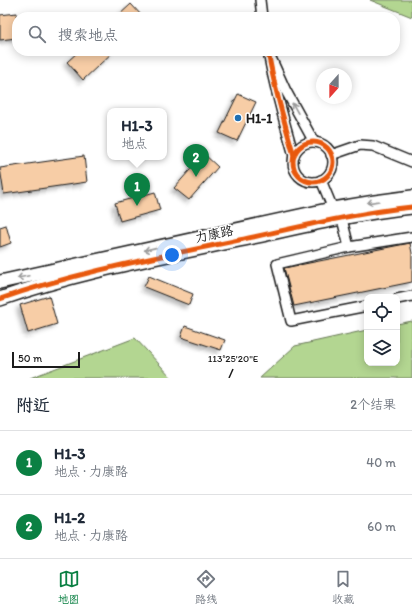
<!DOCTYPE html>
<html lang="zh">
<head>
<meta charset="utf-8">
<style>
  :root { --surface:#fff; --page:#f6f6f7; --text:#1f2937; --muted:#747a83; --line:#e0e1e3; --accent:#0b8043 }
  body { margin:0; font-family:Itim,"LXGW WenKai TC",sans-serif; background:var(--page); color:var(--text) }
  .controls { position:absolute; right:12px; bottom:12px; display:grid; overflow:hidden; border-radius:8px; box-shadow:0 2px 10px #0003 }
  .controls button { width:36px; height:36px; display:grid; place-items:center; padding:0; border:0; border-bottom:1px solid var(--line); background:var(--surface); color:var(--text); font:20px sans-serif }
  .compass { position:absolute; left:316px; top:68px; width:36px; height:36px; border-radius:50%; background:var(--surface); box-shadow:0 2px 10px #0003; rotate:201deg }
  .scale { position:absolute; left:12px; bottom:10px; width:68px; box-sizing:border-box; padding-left:4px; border:2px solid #1c1c1c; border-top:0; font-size:11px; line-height:14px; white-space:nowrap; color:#1c1c1c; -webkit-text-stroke:3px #fff; paint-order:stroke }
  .you { position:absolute; left:172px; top:255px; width:14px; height:14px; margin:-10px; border:3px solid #fff; border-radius:50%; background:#1a73e8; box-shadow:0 0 0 6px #1a73e833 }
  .badge { display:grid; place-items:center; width:26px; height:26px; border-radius:50%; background:var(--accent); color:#fff; font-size:13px; font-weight:700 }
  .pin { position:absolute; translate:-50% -33px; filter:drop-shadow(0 1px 2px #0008) }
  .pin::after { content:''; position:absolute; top:21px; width:14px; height:12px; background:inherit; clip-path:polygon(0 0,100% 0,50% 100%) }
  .popup { position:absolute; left:107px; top:108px; width:60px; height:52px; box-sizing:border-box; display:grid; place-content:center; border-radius:8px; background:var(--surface); filter:drop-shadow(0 1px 3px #0005); font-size:13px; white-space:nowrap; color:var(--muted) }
  .popup b { font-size:15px; color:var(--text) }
  .popup::after { content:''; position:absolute; left:50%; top:100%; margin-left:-8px; border:8px solid transparent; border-top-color:var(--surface) }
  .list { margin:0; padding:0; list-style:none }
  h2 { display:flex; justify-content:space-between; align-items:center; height:52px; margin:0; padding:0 16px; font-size:17px }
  h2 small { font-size:13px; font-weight:400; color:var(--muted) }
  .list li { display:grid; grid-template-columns:26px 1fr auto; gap:12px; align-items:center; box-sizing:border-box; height:64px; padding:0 16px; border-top:1px solid var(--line) }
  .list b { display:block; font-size:15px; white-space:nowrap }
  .list p { margin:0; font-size:13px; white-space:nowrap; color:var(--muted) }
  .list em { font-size:13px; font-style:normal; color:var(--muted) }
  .icon { flex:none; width:22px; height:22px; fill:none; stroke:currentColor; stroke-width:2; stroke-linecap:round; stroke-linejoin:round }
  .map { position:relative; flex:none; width:412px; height:378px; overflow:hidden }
  .search { position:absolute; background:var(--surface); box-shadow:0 2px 10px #0003; left:12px; right:12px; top:12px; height:44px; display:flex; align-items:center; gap:10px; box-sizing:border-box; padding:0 14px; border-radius:16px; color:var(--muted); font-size:15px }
  .sheet { height:180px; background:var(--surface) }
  nav { display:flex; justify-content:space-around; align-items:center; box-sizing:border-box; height:56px; border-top:1px solid var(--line); background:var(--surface); font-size:11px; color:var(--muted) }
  nav a { display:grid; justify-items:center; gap:2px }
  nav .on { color:var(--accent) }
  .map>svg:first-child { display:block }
  .green { fill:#b3d691; stroke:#687956 }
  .building { fill:#f7cda6; stroke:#1c1c1c; filter:url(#shadow) }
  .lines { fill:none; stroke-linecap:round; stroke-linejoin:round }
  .street-casing { stroke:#1c1c1c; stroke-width:12 }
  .secondary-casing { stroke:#1c1c1c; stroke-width:16 }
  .street { stroke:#fff; stroke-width:9 }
  .secondary { stroke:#fff; stroke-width:13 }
  .cycleway-casing { stroke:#fff; stroke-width:8 }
  .cycleway { stroke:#e8590c; stroke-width:5 }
  .oneway { stroke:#999 }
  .ticks { fill:none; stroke:#1c1c1c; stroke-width:1.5 }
  .poi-dot { fill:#1f6fb2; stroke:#fff; stroke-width:1.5 }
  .labels { text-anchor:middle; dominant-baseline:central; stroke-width:3; stroke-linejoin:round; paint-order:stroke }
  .poi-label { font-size:13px; font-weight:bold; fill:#1c1c1c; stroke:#fff; text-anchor:start }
  .street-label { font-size:13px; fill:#1c1c1c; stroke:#fff }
  .ticks-label { font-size:10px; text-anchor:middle; fill:#1c1c1c; stroke:#fff; stroke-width:3; stroke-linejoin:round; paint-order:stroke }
</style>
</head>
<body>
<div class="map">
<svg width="412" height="378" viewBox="0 0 412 378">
  <defs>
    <filter id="shadow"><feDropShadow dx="-3.5" dy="3.5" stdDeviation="2" flood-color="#0004"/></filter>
  </defs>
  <rect width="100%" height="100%" fill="#fff"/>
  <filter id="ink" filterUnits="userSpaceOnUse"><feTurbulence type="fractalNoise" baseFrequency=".025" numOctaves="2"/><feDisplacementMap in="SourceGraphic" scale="8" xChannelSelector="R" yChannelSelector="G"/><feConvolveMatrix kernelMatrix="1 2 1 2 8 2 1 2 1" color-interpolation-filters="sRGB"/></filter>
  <g filter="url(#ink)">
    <g class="green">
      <polygon points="370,0 412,0 412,17"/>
      <polygon points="412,321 412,378 260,378 295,346 367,330 367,363 397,363 397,324"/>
      <polygon points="135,338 172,378 30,378"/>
    </g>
    <g class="building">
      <polygon points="131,4 143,17 117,17"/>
      <polygon points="17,13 17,38 0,40 0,15"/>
      <polygon points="79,51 114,51 83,80 67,62"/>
      <polygon points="238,94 256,102 237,141 219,133"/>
      <polygon points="204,154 218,167 189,200 174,188"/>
      <polygon points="84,156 87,182 4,194 0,168"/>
      <polygon points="155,192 160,210 120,221 115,203"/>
      <polygon points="6,225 11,243 0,247 0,227"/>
      <polygon points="410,243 412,253 412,282 294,306 284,268"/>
      <polygon points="149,276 193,294 189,305 144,287"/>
      <polygon points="49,296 57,324 28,333 20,305"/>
      <polygon points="185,326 225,340 221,350 181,337"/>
    </g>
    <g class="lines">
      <g class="street-casing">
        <g id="street">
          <polyline points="260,0 262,17"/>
          <path d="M268,51c6,37 16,69 26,105"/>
          <polyline points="272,60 286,91 314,142"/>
          <circle cx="313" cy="162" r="20"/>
          <polyline points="331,155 360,145 373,146 412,162"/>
          <polyline points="321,180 333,209"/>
          <polyline points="342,219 349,247"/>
          <polyline points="397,299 412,296"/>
          <polyline points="367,306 291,321 277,264 349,247 412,237"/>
        </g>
      </g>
      <g class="secondary-casing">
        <g id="secondary">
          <polyline points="0,282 327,210 375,202 412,197"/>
          <path d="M0,299c77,-27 159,-42 239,-59 57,-12 115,-27 173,-33"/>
        </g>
      </g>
      <use href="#street" class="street"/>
      <use href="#secondary" class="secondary"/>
      <g class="cycleway-casing">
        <g id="cycleway">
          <path d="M268,51c6,37 16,69 26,105"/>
          <circle cx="313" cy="162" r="20"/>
          <path d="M0,299c77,-27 159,-42 239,-59 57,-12 115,-27 173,-33"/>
        </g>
      </g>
      <use href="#cycleway" class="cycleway"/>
    </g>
    <defs><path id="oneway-shaft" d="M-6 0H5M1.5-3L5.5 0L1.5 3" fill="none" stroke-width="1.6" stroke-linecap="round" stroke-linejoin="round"/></defs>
    <g class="oneway">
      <use href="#oneway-shaft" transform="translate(295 108) rotate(-119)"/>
      <use href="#oneway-shaft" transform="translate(373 202) rotate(170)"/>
      <use href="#oneway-shaft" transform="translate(150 249) rotate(167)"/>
      <use href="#oneway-shaft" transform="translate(23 277) rotate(168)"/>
    </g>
  </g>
  <path class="ticks" d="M229,378l4,-9"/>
  <circle class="poi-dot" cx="238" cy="118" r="4"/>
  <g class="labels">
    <g class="poi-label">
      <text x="246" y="118">H1-1</text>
    </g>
    <g class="street-label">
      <text transform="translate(214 234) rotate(-12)">力康路</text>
    </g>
  </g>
  <g class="ticks-label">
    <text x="233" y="362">113°25'20"E</text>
  </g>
</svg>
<div class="controls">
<button><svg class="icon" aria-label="locate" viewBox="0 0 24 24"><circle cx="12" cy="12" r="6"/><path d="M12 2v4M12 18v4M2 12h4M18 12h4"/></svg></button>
<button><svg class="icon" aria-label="layers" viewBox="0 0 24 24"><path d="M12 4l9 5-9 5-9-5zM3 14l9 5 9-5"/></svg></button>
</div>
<svg class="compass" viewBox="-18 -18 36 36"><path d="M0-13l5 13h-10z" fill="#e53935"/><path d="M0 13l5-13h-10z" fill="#747a83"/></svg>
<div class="scale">50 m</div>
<div class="you"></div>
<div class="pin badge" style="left:137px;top:206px">1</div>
<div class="popup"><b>H1-3</b>地点</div>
<div class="pin badge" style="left:196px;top:177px">2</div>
<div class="search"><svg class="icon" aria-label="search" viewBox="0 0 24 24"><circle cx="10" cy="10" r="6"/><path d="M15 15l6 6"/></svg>搜索地点</div>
</div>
<section class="sheet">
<h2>附近<small>2个结果</small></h2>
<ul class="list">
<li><span class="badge">1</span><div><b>H1-3</b><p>地点 · 力康路</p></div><em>40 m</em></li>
<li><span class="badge">2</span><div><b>H1-2</b><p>地点 · 力康路</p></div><em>60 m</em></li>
</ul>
</section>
<nav>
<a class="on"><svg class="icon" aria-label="map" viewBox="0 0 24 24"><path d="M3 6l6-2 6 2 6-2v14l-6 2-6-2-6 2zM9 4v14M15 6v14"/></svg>地图</a>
<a><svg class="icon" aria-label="directions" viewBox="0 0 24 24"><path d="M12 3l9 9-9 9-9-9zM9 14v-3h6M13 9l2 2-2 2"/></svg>路线</a>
<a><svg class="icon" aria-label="saved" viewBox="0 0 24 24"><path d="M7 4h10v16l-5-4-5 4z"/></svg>收藏</a>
</nav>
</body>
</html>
